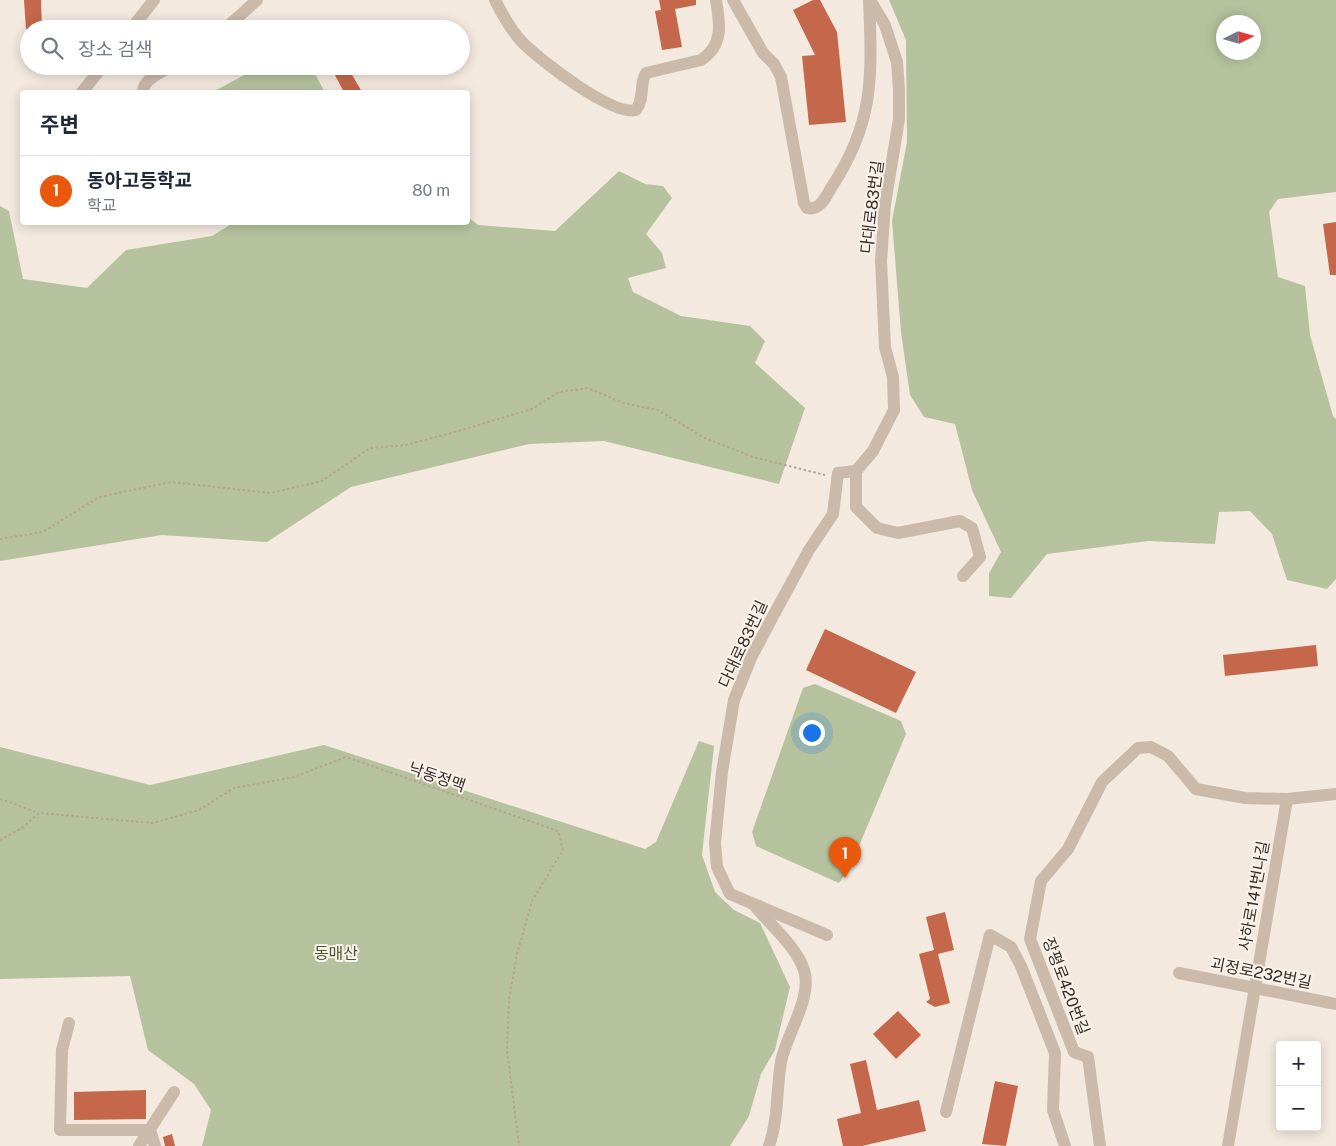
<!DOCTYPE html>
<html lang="ko">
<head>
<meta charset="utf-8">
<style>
  :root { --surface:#fff; --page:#f2f2f3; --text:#1f2937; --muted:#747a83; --line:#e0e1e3; --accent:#ea580c }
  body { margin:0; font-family:"Public Sans","Noto Sans KR",sans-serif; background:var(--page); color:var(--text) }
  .controls { position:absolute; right:15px; bottom:15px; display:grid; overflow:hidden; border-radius:5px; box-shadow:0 2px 12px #0003 }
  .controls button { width:45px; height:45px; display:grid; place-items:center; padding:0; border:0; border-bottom:1px solid var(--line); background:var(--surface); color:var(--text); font:25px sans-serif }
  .compass { position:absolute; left:1216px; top:15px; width:45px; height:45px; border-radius:50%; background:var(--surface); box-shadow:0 2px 12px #0003; rotate:85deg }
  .you { position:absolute; left:811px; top:732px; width:18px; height:18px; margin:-12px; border:4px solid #fff; border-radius:50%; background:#1a73e8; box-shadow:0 0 0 8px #1a73e833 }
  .badge { display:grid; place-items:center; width:32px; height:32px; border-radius:50%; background:var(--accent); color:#fff; font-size:16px; font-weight:700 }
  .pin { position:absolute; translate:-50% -41px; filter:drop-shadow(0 1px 2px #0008) }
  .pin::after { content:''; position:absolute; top:26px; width:18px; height:15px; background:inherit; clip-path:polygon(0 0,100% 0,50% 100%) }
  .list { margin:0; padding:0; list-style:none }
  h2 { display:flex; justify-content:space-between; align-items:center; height:65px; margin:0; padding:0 20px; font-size:21px }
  h2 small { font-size:16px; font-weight:400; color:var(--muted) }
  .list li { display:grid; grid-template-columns:32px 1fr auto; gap:15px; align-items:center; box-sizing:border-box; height:70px; padding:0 20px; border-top:1px solid var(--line) }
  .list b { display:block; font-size:19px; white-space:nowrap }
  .list p { margin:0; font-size:16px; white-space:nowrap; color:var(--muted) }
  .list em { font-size:16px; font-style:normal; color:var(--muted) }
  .icon { flex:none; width:28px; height:28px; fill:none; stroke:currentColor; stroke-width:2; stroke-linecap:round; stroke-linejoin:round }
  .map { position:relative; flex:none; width:1336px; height:1146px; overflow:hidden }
  .search { position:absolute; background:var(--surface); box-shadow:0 2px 12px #0003; left:20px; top:20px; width:450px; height:55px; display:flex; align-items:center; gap:12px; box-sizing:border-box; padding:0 18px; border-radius:28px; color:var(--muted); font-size:19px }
  .panel { position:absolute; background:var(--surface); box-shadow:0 2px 12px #0003; left:20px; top:90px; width:450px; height:135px; border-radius:5px }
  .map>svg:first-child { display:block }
  .green { fill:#b6c29e; fill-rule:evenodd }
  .building { fill:#c5674a }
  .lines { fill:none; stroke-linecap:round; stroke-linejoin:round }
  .path { stroke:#b7a394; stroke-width:2; stroke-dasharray:2.5 2.5; stroke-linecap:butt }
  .minor { stroke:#cbb9aa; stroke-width:12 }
  .labels { text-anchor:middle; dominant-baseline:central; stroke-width:4; stroke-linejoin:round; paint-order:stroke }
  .street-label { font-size:16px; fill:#392e2a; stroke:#faf3eb }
  .park-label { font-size:16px; fill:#48572d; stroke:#faf3eb }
</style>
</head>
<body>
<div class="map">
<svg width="1336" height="1146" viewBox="0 0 1336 1146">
  <rect width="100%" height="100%" fill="#f3e9df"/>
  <g class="green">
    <path d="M889,0h447v192l-58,7 -9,13 9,65 27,9 5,49 23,81 3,3v160l-9,10 -40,-9 -15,-46 -22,-23 -31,1 -4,32 -67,-3 -101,13 -36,44 -22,-2v-23l12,-21 -29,-62 -17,-66 -31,-7 -14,-22 -9,-63 -9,-111 15,-79 -1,-102zM1254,22v30h-30v-30z"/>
    <polygon points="261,66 311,66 324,91 213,92"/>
    <polygon points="619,171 645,184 663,186 672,198 646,234 662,253 666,268 628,278 633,292 681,316 750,326 765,341 755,363 805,408 779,484 604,441 529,444 351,487 267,542 162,535 0,561 0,206 9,211 23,279 87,288 126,250 212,236 233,223 468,222 468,217 478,225 555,231"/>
    <polygon points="815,684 901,721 906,734 851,865 839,883 756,846 752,832 803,688"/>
    <polygon points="699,741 714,746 702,855 715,892 734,910 760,923 790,987 775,1050 761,1074 749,1116 730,1146 202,1146 211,1110 194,1084 148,1050 130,976 0,979 0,747 150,785 324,745 645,849 656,842"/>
  </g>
  <g class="building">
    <polygon points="24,0 41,0 42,29 26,29"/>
    <polygon points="659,0 696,0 696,5 675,9 682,47 662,50 655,11 661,10"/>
    <polygon points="813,0 820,0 837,32 846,122 809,125 802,56 815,55 793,10"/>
    <polygon points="330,66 347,66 362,92 344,92"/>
    <polygon points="1336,222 1336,275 1330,275 1323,224"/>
    <polygon points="825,629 916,672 896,713 806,670"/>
    <polygon points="1316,645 1318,666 1225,676 1223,655"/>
    <polygon points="945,912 954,950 938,954 950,1003 935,1007 926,1002 930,999 919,954 934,950 926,917"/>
    <polygon points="898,1011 921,1035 896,1059 873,1034"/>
    <polygon points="866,1060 877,1110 919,1100 926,1131 862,1146 843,1146 837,1119 861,1113 850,1064"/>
    <polygon points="995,1081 1018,1086 1006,1146 982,1144"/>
    <polygon points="146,1090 146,1119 74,1120 74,1092"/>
    <polygon points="172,1134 175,1146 165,1146 163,1137"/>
  </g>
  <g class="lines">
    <g class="path">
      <polyline points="0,539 43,532 99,497 171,482 271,493 322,481 370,448 406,445 458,431 532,409 559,392 588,388 623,403 658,410 705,438 753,457 825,475"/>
      <polyline points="0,799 39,813"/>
      <polyline points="0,840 22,828 39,813 153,823 199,810 234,788 294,777 346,757 558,831 563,850 532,901 517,954 509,1000 507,1050 519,1146"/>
    </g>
    <g class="minor">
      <path d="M495,0c7,14 16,30 27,42 19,19 90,74 114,68 9,-12 3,-25 10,-37l55,-13c23,-15 19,-37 15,-60"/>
      <path d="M733,0l30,53 11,11 7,13 23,126 3,5c13,3 18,-10 24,-20 44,-66 41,-113 38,-188"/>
      <polyline points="870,0 885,25 897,62 899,90 899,119 885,204 881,261 885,347 893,377 894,410 873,451 856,471 856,507 877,528 898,533 960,521 972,528 980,557 963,576"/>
      <polyline points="131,29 154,0"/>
      <polyline points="225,29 257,0"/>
      <polyline points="82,92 103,66"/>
      <path d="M143,92c0,-13 18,-19 28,-26"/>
      <path d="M755,906c15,19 41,40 49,64 9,27 -18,65 -23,92 -5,29 -2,55 -12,84"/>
      <polyline points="827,935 730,894 717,867 715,843 722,772 734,700 751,658 772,618 809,550 833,514 838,473 856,471"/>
      <polyline points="1179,973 1336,1004"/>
      <polyline points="69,1023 62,1050 60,1130 150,1130"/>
      <polyline points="946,1112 990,935 1011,947 1021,966 1055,1053 1053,1110 1065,1146"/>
      <polyline points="150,1130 155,1146"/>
      <polyline points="139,1146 174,1092"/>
      <polyline points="1100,1146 1088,1057 1074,1052 1030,939 1041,881 1068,849 1102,782 1138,748 1151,747 1168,756 1196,789 1245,798 1287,799 1336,794"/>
      <polyline points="1228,1146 1287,799"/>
    </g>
  </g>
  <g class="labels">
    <g class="street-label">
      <text transform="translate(872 207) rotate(-83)">다대로83번길</text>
      <text transform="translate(743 644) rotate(-65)">다대로83번길</text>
      <text transform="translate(437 777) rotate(19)">낙동정맥</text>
      <text transform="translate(1254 896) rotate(-80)">사하로141번나길</text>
      <text transform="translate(1261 973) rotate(11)">괴정로232번길</text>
      <text transform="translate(1066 986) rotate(69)">장평로420번길</text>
    </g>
    <g class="park-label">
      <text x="336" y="953">동매산</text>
    </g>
  </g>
</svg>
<div class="controls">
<button>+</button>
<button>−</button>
</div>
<svg class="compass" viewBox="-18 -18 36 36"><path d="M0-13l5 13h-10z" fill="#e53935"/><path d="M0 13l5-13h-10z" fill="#747a83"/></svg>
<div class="you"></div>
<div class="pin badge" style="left:845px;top:878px">1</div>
<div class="search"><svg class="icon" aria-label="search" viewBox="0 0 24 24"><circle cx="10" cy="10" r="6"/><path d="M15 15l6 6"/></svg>장소 검색</div>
<section class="panel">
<h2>주변<small></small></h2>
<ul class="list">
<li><span class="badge">1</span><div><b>동아고등학교</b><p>학교</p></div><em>80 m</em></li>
</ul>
</section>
</div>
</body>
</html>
